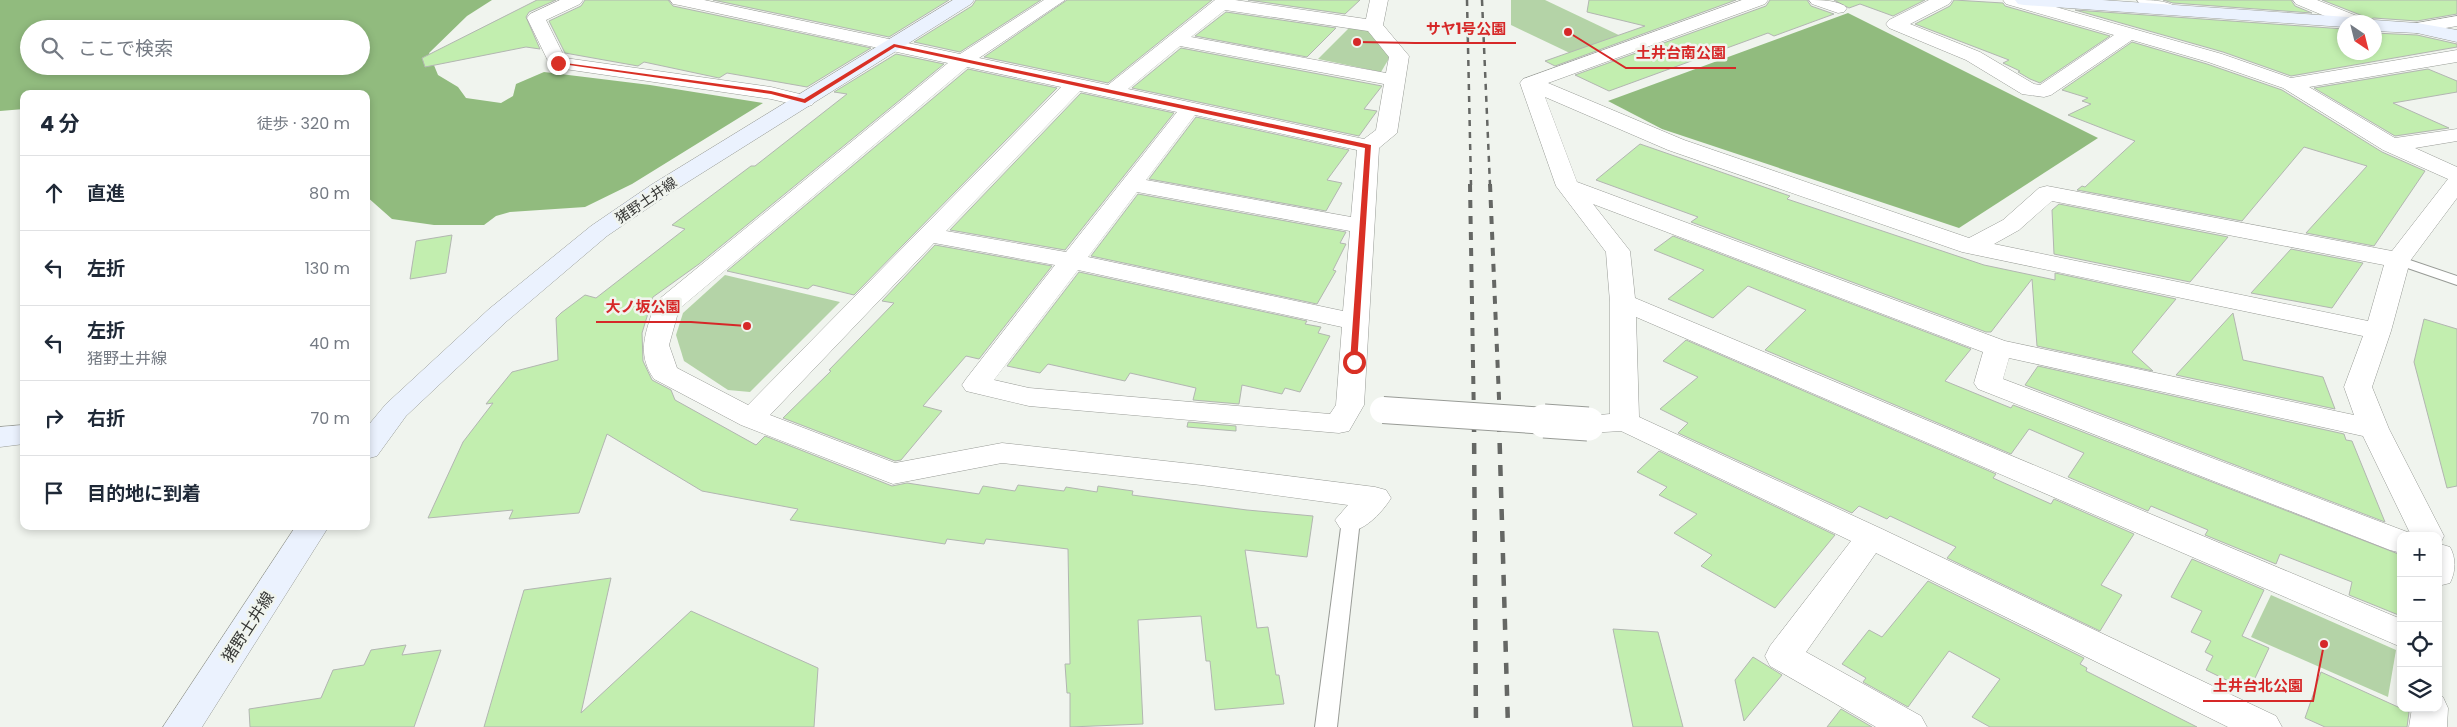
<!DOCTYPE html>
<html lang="ja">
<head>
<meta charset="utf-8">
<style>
  :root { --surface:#fff; --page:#f2f2f3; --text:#1f2937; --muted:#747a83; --line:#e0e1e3 }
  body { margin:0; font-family:Poppins,"Noto Sans JP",sans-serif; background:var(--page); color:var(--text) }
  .controls { position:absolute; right:15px; bottom:15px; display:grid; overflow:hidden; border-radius:10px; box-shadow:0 2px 8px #0003 }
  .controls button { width:45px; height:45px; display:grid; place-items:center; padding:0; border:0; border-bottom:1px solid var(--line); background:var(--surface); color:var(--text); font:25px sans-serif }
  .compass { position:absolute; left:2337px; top:15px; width:45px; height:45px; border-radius:50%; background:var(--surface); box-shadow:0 2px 8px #0003; rotate:145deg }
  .stop { position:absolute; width:15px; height:15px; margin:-11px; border:4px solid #d93025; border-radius:50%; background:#fff }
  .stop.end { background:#d93025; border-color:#fff; box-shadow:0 1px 5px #0008 }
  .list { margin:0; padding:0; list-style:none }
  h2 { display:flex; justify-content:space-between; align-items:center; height:65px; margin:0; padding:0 20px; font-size:21px }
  h2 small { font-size:16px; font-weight:400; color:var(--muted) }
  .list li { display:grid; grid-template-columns:32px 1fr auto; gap:15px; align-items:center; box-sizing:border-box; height:75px; padding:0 20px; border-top:1px solid var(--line) }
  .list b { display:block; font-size:19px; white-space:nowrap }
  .list p { margin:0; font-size:16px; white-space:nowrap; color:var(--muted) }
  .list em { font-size:16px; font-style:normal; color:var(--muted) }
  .icon { flex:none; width:28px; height:28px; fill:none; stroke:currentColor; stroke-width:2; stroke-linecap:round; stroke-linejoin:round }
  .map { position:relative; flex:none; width:2457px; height:727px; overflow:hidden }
  .search { position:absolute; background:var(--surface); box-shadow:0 2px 8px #0003; left:20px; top:20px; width:350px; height:55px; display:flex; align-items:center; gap:12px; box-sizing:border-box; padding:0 18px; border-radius:28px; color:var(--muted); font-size:19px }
  .panel { position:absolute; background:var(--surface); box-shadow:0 2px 8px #0003; left:20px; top:90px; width:350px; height:440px; border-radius:10px }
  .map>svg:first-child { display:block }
  .green { fill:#b4d3a7 }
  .forest { fill:#91bb7e; fill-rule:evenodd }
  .building { fill:#c2eeaf; stroke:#b2b6b1 }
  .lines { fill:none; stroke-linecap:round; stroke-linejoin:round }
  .lane-casing { stroke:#989b96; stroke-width:2 }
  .street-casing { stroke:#989b96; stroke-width:1 }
  .secondary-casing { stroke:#989b96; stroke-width:1 }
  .lane { fill:#fff; fill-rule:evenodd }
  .street { fill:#fff; fill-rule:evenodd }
  .secondary { fill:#ebf2fe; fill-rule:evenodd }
  .rail-far2 { stroke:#656764; stroke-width:2.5; stroke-dasharray:6 6; stroke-linecap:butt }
  .rail-far1 { stroke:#656764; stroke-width:4; stroke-dasharray:8 8; stroke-linecap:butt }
  .rail { stroke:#656764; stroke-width:4.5; stroke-dasharray:11 11; stroke-linecap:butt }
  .street-bridge-far1-casing { stroke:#989b96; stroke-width:28; stroke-linecap:butt }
  .street-bridge-casing { stroke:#989b96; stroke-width:35; stroke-linecap:butt }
  .street-bridge-far1 { stroke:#fff; stroke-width:26 }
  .street-bridge { stroke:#fff; stroke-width:33 }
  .route { fill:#d93025 }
  .labels { text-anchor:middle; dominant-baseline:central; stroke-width:5; stroke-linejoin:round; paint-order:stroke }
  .street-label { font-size:14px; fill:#363735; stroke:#f0f4ee }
  .near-street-label { font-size:16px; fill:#363735; stroke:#f0f4ee }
  .leader { fill:none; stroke:#d62828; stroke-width:2 }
  .callout-dot { fill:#d62828; stroke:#f0f4ee; stroke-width:2 }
  .callout-label { font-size:15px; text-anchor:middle; font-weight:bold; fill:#d62828; stroke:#f0f4ee; stroke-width:5; stroke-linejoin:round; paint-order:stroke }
</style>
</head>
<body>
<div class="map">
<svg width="2457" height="727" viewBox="0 0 2457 727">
  <rect width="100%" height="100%" fill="#f0f4ee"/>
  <g class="green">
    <polygon points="1511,0 1545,0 1625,38 1574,55 1511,25"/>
    <polygon points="1351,26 1366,28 1391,55 1381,72 1318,59"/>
    <polygon points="725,275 840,302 750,392 728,390 684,361 676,335 683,313"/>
    <polygon points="2271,595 2396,650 2388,697 2251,637"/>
  </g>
  <g class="forest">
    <path d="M0,0h492l-25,16 -38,37 9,22 20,12 8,11 35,5 12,-7 3,-12 28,-12 106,13 113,18 -131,81 -47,23 -75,5 -14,4 -12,9h-50l-42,-6 -26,-23v-102h-342v15l-24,2zM29,29h332v37h-332z"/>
    <polygon points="1848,13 2098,138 1959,228 1662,129 1608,101"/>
  </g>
  <g class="building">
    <polygon points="537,0 556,0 529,12 526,17 540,49 526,47 425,67 422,58"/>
    <polygon points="585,0 668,0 673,6 871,48 807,87 727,73 719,78 644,62 638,66 565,53 549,21 581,6"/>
    <polygon points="713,0 949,0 889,37"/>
    <polygon points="976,0 1041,0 960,52 914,42 972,6"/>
    <polygon points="1067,0 1212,0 1108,83 984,57"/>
    <polygon points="1248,0 1360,0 1345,14"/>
    <polygon points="1589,0 1736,0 1555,66 1545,61 1645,26 1587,12"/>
    <polygon points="1770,0 1807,0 1811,6 1834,14 1774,36 1768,33 1609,91 1575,75 1766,6"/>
    <polygon points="1834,0 1925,0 1893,16 1860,4 1849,8"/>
    <polygon points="1954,0 2003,3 2005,6 2110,36 2040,83 2030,79 2018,72 2020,71 2003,63 2009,60 1915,24 1950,6"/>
    <polygon points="2163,0 2291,0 2295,6 2312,13 2173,3"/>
    <polygon points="2322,0 2457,0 2457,14 2417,21 2374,18 2366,20 2363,16"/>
    <polygon points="2075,10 2344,29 2344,52 2374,52 2374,33 2417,35 2457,44 2457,47 2291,76 2223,52"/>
    <polygon points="1226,12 1336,28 1307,57 1195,36"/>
    <polygon points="2132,42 2207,64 2282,90 2382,152 2425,171 2374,246 2306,233 2367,166 2304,147 2242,221 2077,190 2082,186 2085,187 2135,141 2068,115 2091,104 2082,101 2088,98 2062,90"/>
    <polygon points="1181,48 1382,86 1364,109 1377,111 1359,136 1132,88"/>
    <polygon points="896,54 944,64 699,264 653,297 642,333 643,361 652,380 671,390 675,400 756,445 765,436 892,486 907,483 979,494 983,486 1015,491 1018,485 1064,491 1066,487 1097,492 1098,486 1133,491 1132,495 1247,510 1313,516 1307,557 1245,550 1257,628 1268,627 1276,675 1279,675 1284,704 1215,710 1210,661 1206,661 1201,616 1138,620 1143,724 1070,727 1070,693 1067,693 1065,664 1070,664 1068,549 986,539 984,544 947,539 945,544 790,520 798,509 702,491 607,434 579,513 509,519 513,510 428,518 463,442 493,403 486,404 512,372 558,360 556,318 561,313 585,295 596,298 685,229 672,225 751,166 755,166 847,94 834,92"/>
    <polygon points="968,69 1057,88 854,295 813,285 808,289 727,271"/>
    <polygon points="2428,69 2457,81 2457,92 2393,103 2449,128 2395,136 2314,88"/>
    <polygon points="1081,93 1174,113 1065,250 950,230"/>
    <polygon points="1196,117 1349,150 1327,180 1342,183 1326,211 1149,179"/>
    <polygon points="1640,144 1790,196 1787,199 1984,265 2055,280 2055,273 2176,299 2132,352 2153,371 2037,346 2032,279 1991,332 1986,332 1691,222 1698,217 1596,180"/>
    <polygon points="1138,194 1346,232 1340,243 1346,244 1333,270 1336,271 1317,304 1091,256"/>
    <polygon points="2059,204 2228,237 2190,282 2054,254 2052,210"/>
    <polygon points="452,235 446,273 410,279 416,241"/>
    <polygon points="1673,236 1971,349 1945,381 2011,408 2013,405 2401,555 2401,616 2349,595 2352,582 2280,554 2276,564 2205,535 2208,530 2151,506 2148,511 2068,477 2084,453 2029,429 2011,454 1765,350 1806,310 1748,286 1713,318 1668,299 1704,270 1654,250"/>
    <polygon points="935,245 1052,266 979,359 966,356 923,406 942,411 901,460 895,461 783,418 831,371 829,370 894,303 882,301"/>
    <polygon points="2291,249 2363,263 2332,308 2251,293"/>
    <polygon points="1079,272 1307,321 1305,324 1321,327 1318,333 1330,336 1300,392 1285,388 1282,394 1242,385 1239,404 1193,400 1196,388 1130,373 1125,381 1048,364 1040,373 1007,366"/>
    <polygon points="2233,313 2243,360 2323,377 2335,409 2176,375"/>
    <polygon points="2424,319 2457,329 2457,486 2447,488 2414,362"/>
    <polygon points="1686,340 1996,474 1993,478 2051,504 2054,499 2134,534 2101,585 2122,595 2100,631 1947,558 1956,547 1890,516 1887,519 1859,506 1852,513 1678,433 1688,423 1660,409 1698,377 1663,361"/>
    <polygon points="2038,366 2344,434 2346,440 2352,441 2385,522 2025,385"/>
    <polygon points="1188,422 1236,426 1236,431 1187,427"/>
    <polygon points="1659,451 1835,535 1775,608 1701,566 1712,555 1674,533 1697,514 1659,495 1667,487 1637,472"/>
    <polygon points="2192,559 2264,590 2242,636 2269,648 2249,691 2206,670 2213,656 2205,652 2211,641 2191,632 2202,611 2171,597"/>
    <polygon points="611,578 581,713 691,611 818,668 814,727 484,727 524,590"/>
    <polygon points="1928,581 2084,658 2080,664 2087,668 2086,671 2197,727 1990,727 1972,717 2000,679 1949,651 1908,707 1863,682 1866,678 1842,664 1869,630 1882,637"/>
    <polygon points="1613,629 1658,632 1683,727 1633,727"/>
    <polygon points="406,645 402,655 441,650 414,727 250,727 249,709 321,698 333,670 364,665 371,650"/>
    <polygon points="1753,657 1782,675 1744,721 1735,680"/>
    <polygon points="2321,672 2409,712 2407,727 2325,727 2305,718"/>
    <polygon points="1841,709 1872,727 1827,727"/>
  </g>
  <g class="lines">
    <g class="lane-casing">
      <g id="lane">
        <polygon points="2398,256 2457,276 2457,285 2393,263 2391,260 2393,257"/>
        <polygon points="1351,513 1358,515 1360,520 1337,727 1315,727 1342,520 1344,515"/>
      </g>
    </g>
    <g class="street-casing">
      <g id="street">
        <polygon points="560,0 583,0 580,4 546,20 565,58 771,87 812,97 815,101 812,105 805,107 771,99 551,67 527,18 530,14"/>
        <path d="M670,0h34l256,54 84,-54h21l-86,58 129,27 107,-85h20l131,19 4,-19h18l-5,25 26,31 -12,77 -18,15 -15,257 -15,26 -10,2 -310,-27 -63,-15 -4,-6 4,-6 89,-114 -121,-22 -164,172 125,48 107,-20 199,22 174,22 11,3 5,8c-7,12 -25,32 -40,33 -3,0 -8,-2 -11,-3l-5,-8 13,-15 -147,-20 -199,-22 -109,21 -152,-59 -87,-46c-18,-26 -8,-46 0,-73l4,-6 290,-237 -269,-58 -6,-1zM1225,10l143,21 21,26 -3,16 -195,-36zM1180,46l204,38 -8,46 -12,9 -236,-50zM967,67l94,20 -313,318 -71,-37 -8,-23 10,-36zM1080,91l97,21 -111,140 -120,-21zM1195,115l162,35 -6,67 -205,-37zM1137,192l213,39 -7,80 -255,-54zM1078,270l264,57 -6,78 -6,9 -301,-26 -35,-8z"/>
        <path d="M1742,0h26l-3,4 -217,79 136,57 285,98 34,-18 36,-32 8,-2 345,65 56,-72 -65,-29 -100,-62 -75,-26 -76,-22 -81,55 -7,2 -22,-3 -56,-34 -77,-32 -3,-4 3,-4 40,-20h23l-3,4 -39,20 70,28 54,32 6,1 74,-50 -108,-31 -3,-4h28l191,54 69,24 166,-28v12l-148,25 86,51 62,-9v12l-42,7 42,19v31l-47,63 -19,70 -19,56 17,42 55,107 -4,8 10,3c6,11 6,24 0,36l-12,3v-50h-37v17l-11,-3 -412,-161 -4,-6 9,-31 -390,-148 37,47 5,47 766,321v28l-765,-330 3,100 243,112 394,187 6,11h-54l-352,-174 -70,99 115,64 6,11h-51l-106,-61 -5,-10 5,-10 81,-105 -230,-110 -33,2 -10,-2 -5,-7 5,-7 32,-3v-112l-4,-50 -50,-66 -36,-103 3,-4zM1545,97l123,53 294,102 401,84 -19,51 10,28 -349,-74 -428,-159zM2052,201l332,64 -16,56 -374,-77 25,-14zM2009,358l354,78 47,97 -407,-154z"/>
        <path d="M1809,0c12,0 30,0 38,8l-3,4 -6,1 -26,-9z"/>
        <path d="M2137,0c13,0 33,0 41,9l-3,4h-12l-23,-9z"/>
        <polygon points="2293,0 2317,0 2362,18 2365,22 2344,24 2296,4"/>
        <polygon points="2457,16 2457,26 2417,33 2411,32 2408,28 2411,24"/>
        <polygon points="2438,696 2443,697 2448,708 2447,727 2409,727 2412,708 2438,708"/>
      </g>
    </g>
    <g class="secondary-casing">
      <g id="secondary">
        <polygon points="953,0 974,0 971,4 667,195 607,236 507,321 406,416 377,456 366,459 366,428 386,404 489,309 591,226 651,185"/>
        <polygon points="2015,0 2102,0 2348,17 2354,18 2357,22 2344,22 2344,27 2024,5 2018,4"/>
        <polygon points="2374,20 2417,23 2457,30 2457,42 2417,33 2374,31 2374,22 2367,22"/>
        <polygon points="24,425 24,444 0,447 0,427"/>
        <polygon points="296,526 329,526 202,727 163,727"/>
      </g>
    </g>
    <use href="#lane" class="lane"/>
    <use href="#street" class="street"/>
    <use href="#secondary" class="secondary"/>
    <g class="rail-far2">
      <polyline points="1467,0 1471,185"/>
      <polyline points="1482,0 1490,185"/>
    </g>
    <g class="rail-far1">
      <polyline points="1470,184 1474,422"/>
      <polyline points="1490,184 1500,422"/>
    </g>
    <g class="rail">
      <polyline points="1474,421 1476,727"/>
      <polyline points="1499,421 1508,727"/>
    </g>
    <g class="street-bridge-far1-casing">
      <polyline id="street-bridge-far1" points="1383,410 1562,422"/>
    </g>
    <g class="street-bridge-casing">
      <polyline id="street-bridge" points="1544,421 1588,424"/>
    </g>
    <use href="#street-bridge-far1" class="street-bridge-far1"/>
    <use href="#street-bridge" class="street-bridge"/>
  </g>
  <polygon class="route" points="894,44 1371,145 1357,364 1350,362 1365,148 895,47 805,103 771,94 555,63 558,62 771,91 804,99"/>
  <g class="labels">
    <g class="street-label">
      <text transform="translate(646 200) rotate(-34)">猪野土井線</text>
    </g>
    <g class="near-street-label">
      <text transform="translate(248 627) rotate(-57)">猪野土井線</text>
    </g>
  </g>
  <path class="leader" d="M1357 42L1415 43H1516M1568 32L1626 68H1736M747 326L691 322H596M2324 644L2313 701H2203"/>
  <g class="callout-dot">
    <circle cx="1357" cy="42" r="5"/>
    <circle cx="1568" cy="32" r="5"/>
    <circle cx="747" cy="326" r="5"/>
    <circle cx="2324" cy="644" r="5"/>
  </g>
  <g class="callout-label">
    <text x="1466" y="34">サヤ1号公園</text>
    <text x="1681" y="58">土井台南公園</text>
    <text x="643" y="312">大ノ坂公園</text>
    <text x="2258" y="691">土井台北公園</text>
  </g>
</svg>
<div class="controls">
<button>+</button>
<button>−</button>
<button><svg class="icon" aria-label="locate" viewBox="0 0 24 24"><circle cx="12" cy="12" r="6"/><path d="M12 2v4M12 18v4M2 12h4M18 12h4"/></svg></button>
<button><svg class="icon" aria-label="layers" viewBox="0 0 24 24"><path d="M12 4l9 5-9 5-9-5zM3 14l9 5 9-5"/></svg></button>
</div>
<svg class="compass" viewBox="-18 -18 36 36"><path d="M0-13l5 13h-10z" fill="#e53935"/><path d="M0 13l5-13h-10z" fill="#747a83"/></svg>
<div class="stop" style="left:1354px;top:362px"></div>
<div class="stop end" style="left:558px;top:63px"></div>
<div class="search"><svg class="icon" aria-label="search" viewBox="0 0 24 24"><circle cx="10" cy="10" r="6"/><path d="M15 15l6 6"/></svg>ここで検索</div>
<section class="panel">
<h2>4 分<small>徒歩 · 320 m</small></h2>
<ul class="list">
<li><svg class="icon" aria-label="ahead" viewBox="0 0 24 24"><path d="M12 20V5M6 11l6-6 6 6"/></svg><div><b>直進</b></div><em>80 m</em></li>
<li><svg class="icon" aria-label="left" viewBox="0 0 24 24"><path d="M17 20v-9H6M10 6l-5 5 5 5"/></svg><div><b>左折</b></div><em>130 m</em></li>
<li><svg class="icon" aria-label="left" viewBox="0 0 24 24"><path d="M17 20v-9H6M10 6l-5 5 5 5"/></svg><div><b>左折</b><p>猪野土井線</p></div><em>40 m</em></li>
<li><svg class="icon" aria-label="right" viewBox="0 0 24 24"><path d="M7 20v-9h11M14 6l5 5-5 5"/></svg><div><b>右折</b></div><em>70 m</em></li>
<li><svg class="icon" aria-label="arrive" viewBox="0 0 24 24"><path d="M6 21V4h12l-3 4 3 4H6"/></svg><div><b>目的地に到着</b></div></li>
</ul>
</section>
</div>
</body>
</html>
